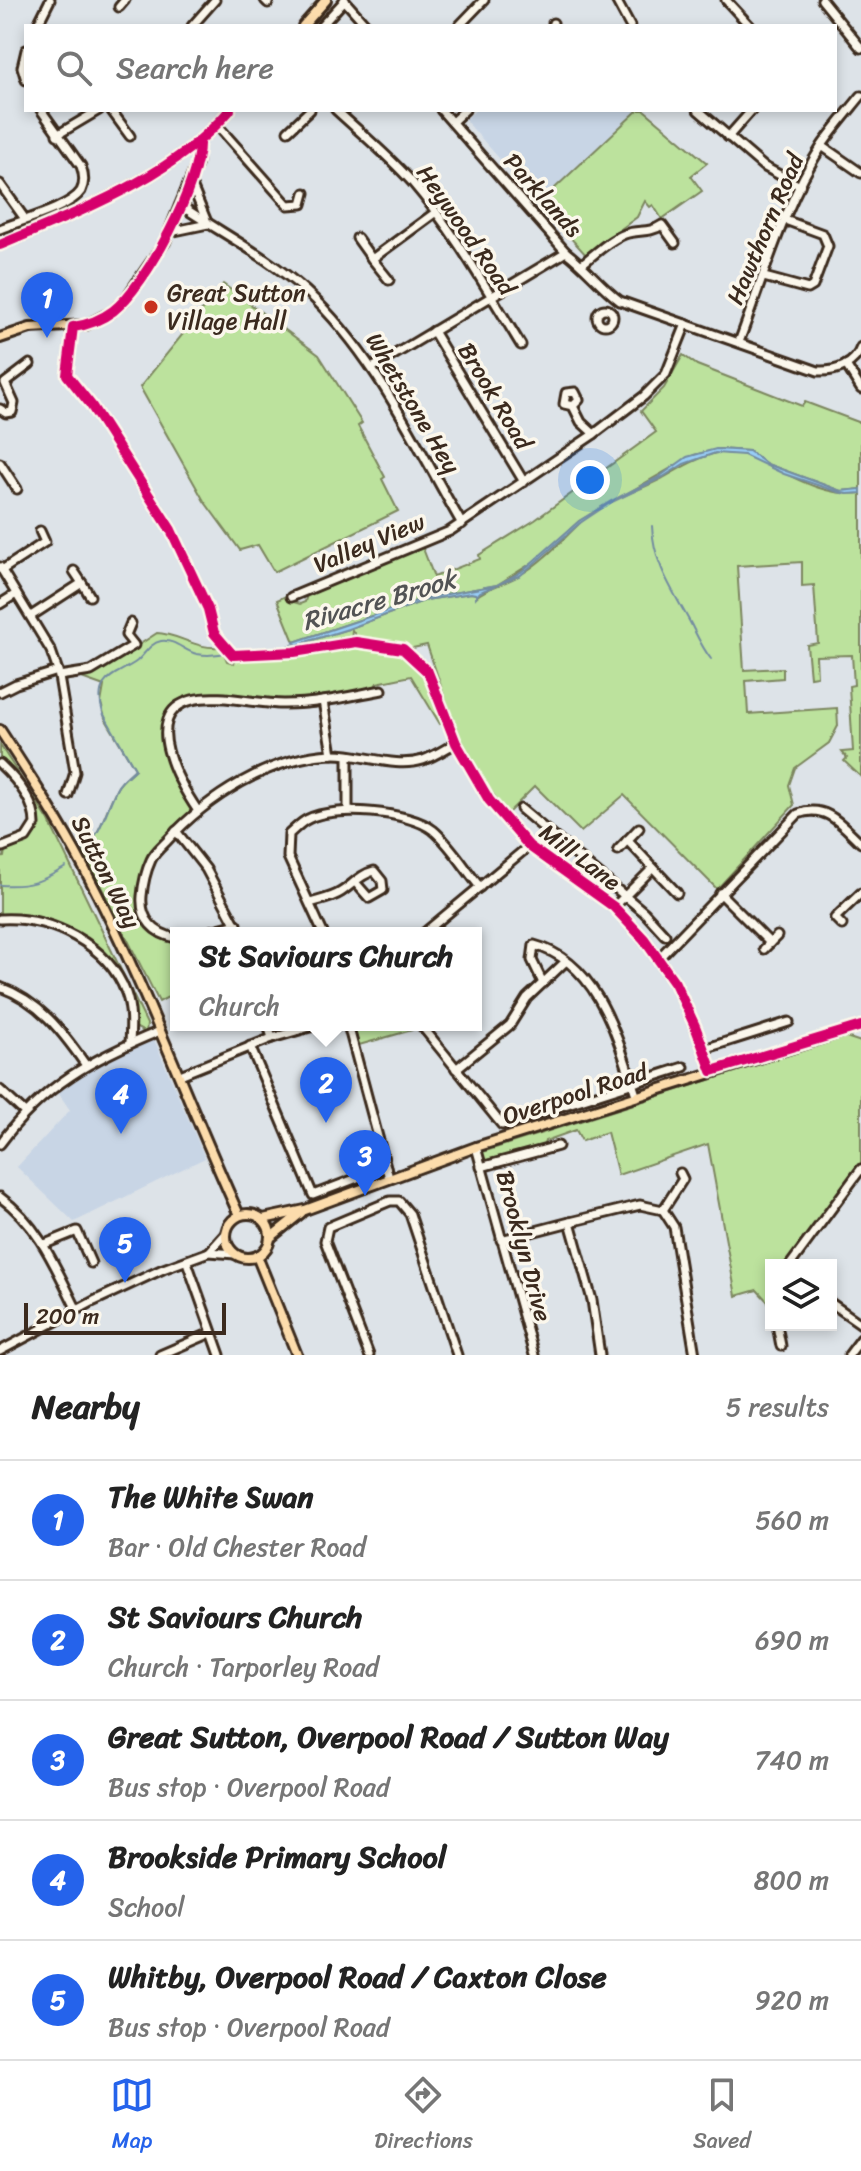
<!DOCTYPE html>
<html lang="en">
<head>
<meta charset="utf-8">
<style>
  :root { --surface:#fff; --page:#f6f6f6; --text:#222; --muted:#767676; --line:#e0e0e0; --accent:#2563eb }
  body { margin:0; font-family:Sriracha,sans-serif; background:var(--page); color:var(--text) }
  .controls { position:absolute; right:24px; bottom:24px; display:grid; overflow:hidden; border-radius:0px; box-shadow:0 4px 12px #0003 }
  .controls button { width:72px; height:72px; display:grid; place-items:center; padding:0; border:0; border-bottom:2px solid var(--line); background:var(--surface); color:var(--text); font:40px sans-serif }
  .scale { position:absolute; left:24px; bottom:20px; width:202px; box-sizing:border-box; padding-left:8px; border:4px solid #3b2a1e; border-top:0; font-size:22px; line-height:28px; white-space:nowrap; color:#3b2a1e; -webkit-text-stroke:6px #fbf7ec; paint-order:stroke }
  .you { position:absolute; left:590px; top:480px; width:28px; height:28px; margin:-20px; border:6px solid #fff; border-radius:50%; background:#1a73e8; box-shadow:0 0 0 12px #1a73e833 }
  .badge { display:grid; place-items:center; width:52px; height:52px; border-radius:50%; background:var(--accent); color:#fff; font-size:26px; font-weight:700 }
  .pin { position:absolute; translate:-50% -66px; filter:drop-shadow(0 2px 4px #0008) }
  .pin::after { content:''; position:absolute; top:42px; width:28px; height:24px; background:inherit; clip-path:polygon(0 0,100% 0,50% 100%) }
  .popup { position:absolute; left:170px; top:927px; width:312px; height:104px; box-sizing:border-box; display:grid; place-content:center; border-radius:0px; background:var(--surface); filter:drop-shadow(0 2px 6px #0005); font-size:26px; white-space:nowrap; color:var(--muted) }
  .popup b { font-size:30px; color:var(--text) }
  .popup::after { content:''; position:absolute; left:50%; top:100%; margin-left:-16px; border:16px solid transparent; border-top-color:var(--surface) }
  .list { margin:0; padding:0; list-style:none }
  h2 { display:flex; justify-content:space-between; align-items:center; height:104px; margin:0; padding:0 32px; font-size:34px }
  h2 small { font-size:26px; font-weight:400; color:var(--muted) }
  .list li { display:grid; grid-template-columns:52px 1fr auto; gap:24px; align-items:center; box-sizing:border-box; height:120px; padding:0 32px; border-top:2px solid var(--line) }
  .list b { display:block; font-size:30px; white-space:nowrap }
  .list p { margin:0; font-size:26px; white-space:nowrap; color:var(--muted) }
  .list em { font-size:26px; font-style:normal; color:var(--muted) }
  .icon { flex:none; width:44px; height:44px; fill:none; stroke:currentColor; stroke-width:2; stroke-linecap:round; stroke-linejoin:round }
  .map { position:relative; flex:none; width:861px; height:1355px; overflow:hidden }
  .search { position:absolute; background:var(--surface); box-shadow:0 4px 12px #0003; left:24px; right:24px; top:24px; height:88px; display:flex; align-items:center; gap:20px; box-sizing:border-box; padding:0 28px; border-radius:0px; color:var(--muted); font-size:30px }
  .sheet { height:704px; background:var(--surface) }
  nav { display:flex; justify-content:space-around; align-items:center; box-sizing:border-box; height:112px; border-top:2px solid var(--line); background:var(--surface); font-size:22px; color:var(--muted) }
  nav a { display:grid; justify-items:center; gap:4px }
  nav .on { color:var(--accent) }
  .map>svg:first-child { display:block }
  .built { fill:#c8d5e5 }
  .green { fill:#bce29d; stroke:#7c865e; stroke-width:2 }
  .water { fill:#98cef7; stroke:#738ca0; stroke-width:2 }
  .lines { fill:none; stroke-linecap:round; stroke-linejoin:round }
  .stream { stroke:#738ca0; stroke-width:2 }
  .minor-casing { stroke:#3b2a1e; stroke-width:13 }
  .major-casing { stroke:#3b2a1e; stroke-width:14 }
  .minor { stroke:#fbf7ec; stroke-width:7 }
  .major { stroke:#fcdcac; stroke-width:8 }
  .cycleway-casing { stroke:#fbf7ec; stroke-width:15 }
  .cycleway { stroke:#d6006c; stroke-width:10 }
  .poi-dot { fill:#c8321e; stroke:#fbf7ec; stroke-width:3 }
  .labels { text-anchor:middle; dominant-baseline:central; stroke-width:7; stroke-linejoin:round; paint-order:stroke }
  .street-label { font-size:24px; fill:#3b2a1e; stroke:#fbf7ec }
  .poi-label { font-size:24px; fill:#3b2a1e; stroke:#fbf7ec; text-anchor:start }
  .water-label { font-size:26px; font-style:italic; fill:#525354; stroke:#fbf7ec }
</style>
</head>
<body>
<div class="map">
<svg width="861" height="1355" viewBox="0 0 861 1355">
  <rect width="100%" height="100%" fill="#dde3e8"/>
  <filter id="ink" filterUnits="userSpaceOnUse"><feTurbulence type="fractalNoise" baseFrequency=".0125" numOctaves="2"/><feDisplacementMap in="SourceGraphic" scale="16" xChannelSelector="R" yChannelSelector="G"/><feConvolveMatrix kernelMatrix="1 2 1 2 8 2 1 2 1" color-interpolation-filters="sRGB"/></filter>
  <g filter="url(#ink)">
    <g class="built">
      <polygon points="476,110 638,110 539,203 465,120"/>
      <polygon points="153,1037 205,1158 74,1222 17,1167 70,1110 57,1091 107,1060"/>
    </g>
    <g class="green">
      <polygon points="638,110 644,110 707,163 691,176 702,191 662,219 653,205 650,207 645,201 637,217 586,255 539,203"/>
      <polygon points="223,284 319,355 362,423 358,426 385,477 382,479 398,511 274,572 258,545 240,550 204,501 140,387"/>
      <polygon points="683,355 697,365 802,406 805,402 861,423 861,489 841,491 767,464 749,451 719,449 694,455 579,521 538,559 497,585 425,598 294,642 277,600 286,596 290,601 300,604 305,602 307,594 422,546 434,577 480,559 479,555 535,520 656,432 641,411 664,388"/>
      <path d="M719,452c10,3 20,0 30,4 34,15 73,42 112,37v284l-17,-16 3,-3 -5,-6 11,-1 -4,-65 5,-1 -2,-30 -36,1 1,20 -7,1 -3,-32 11,-2 -4,-58 -12,1v-24l-65,4 7,104 39,-2v10l-37,3 2,33 89,-6 1,18 -9,17 -34,25 -6,17 5,20 -77,84 -93,-94 -43,37 -46,-46 -28,28 -27,-39 -22,-39 -31,-91 -19,4 -50,-10 -6,-9 -1,9 -54,10 -1,-4 52,-16 78,-29 45,-7 5,1v3c9,-9 32,-14 44,-22 23,-13 42,-35 61,-53 23,-21 55,-30 82,-44 19,-11 34,-20 56,-26z"/>
      <path d="M157,633c20,0 39,17 64,14l6,14 7,2 5,-6 36,1 78,-14 52,11 14,10 7,13 17,45 -3,1 -29,-48 -34,7 -4,6 -64,12 -31,1 -85,-4 -9,2 -15,12 -4,33 3,16 10,25 16,24c-9,14 -26,21 -36,34 -8,10 -11,22 -14,34 -9,33 -9,58 32,64v24l-6,30 -11,6 -76,-151c19,-18 22,-41 34,-63 4,-7 12,-13 18,-19l-30,-51 -4,-15 3,-17 -28,-10 17,-1z"/>
      <path d="M0,745l49,76 98,203 -1,9 -11,-6 -6,-34 -9,-18 -55,-47 -41,-12h-24v-58l4,-1 1,-7c17,-9 33,-12 34,-34l-18,-33 -21,-22z"/>
      <polygon points="353,1025 412,1025 412,1030 359,1045"/>
      <polygon points="846,1037 861,1042 861,1165 787,1265 771,1265 769,1303 757,1290 736,1296 708,1144 618,1175 607,1132 582,1141 576,1130 545,1141 543,1148 482,1166 479,1153"/>
    </g>
    <polygon class="water" points="716,449 749,451 767,464 841,491 861,489 861,493 847,494 838,492 784,474 744,455 715,453 684,464 663,477 610,503 580,523 521,575 480,592 476,597 476,594 471,593 426,600 348,629 296,645 294,642 425,598 497,585 521,572 579,521 611,501 659,477 687,457"/>
    <g class="lines">
      <g class="stream">
        <path d="M652,526c1,38 23,68 40,100 6,12 11,23 19,33"/>
        <polyline points="235,652 268,650 296,644"/>
        <path d="M83,851c19,-18 23,-41 34,-63 4,-8 12,-13 18,-19l-32,-56c-11,-37 14,-37 34,-52 8,-7 13,-18 24,-20 14,-2 23,10 36,13 11,2 21,1 32,-2"/>
        <path d="M0,885c30,2 40,-3 66,-18"/>
      </g>
      <g class="minor-casing">
        <g id="minor">
          <polyline points="265,0 268,3"/>
          <polyline points="344,0 367,26"/>
          <polyline points="616,0 630,26"/>
          <polyline points="726,0 750,26"/>
          <polyline points="822,0 861,48"/>
          <polyline points="119,7 125,0"/>
          <polyline points="553,23 553,26"/>
          <polyline points="37,26 50,0"/>
          <polyline points="192,26 215,0"/>
          <polyline points="321,26 345,0"/>
          <polyline points="459,26 484,0"/>
          <polyline points="26,50 22,67 26,80"/>
          <polyline points="111,110 130,136"/>
          <path d="M336,110c26,24 53,46 76,72 43,50 75,108 109,163"/>
          <path d="M441,110l125,142c20,15 34,34 54,49l198,70c18,1 37,-6 43,-24"/>
          <polyline points="698,110 763,166 800,186"/>
          <polyline points="452,122 465,110"/>
          <polyline points="217,125 288,205 302,204 305,193"/>
          <polyline points="288,131 310,110"/>
          <polyline points="57,135 99,110"/>
          <polyline points="728,137 752,110"/>
          <polyline points="822,146 861,173"/>
          <polyline points="190,181 207,222"/>
          <polyline points="0,184 25,219"/>
          <path d="M180,205c43,29 88,52 126,86 69,63 109,152 156,233"/>
          <path d="M0,229c19,-8 70,-21 81,-38 4,-8 3,-17 0,-25l-40,-56"/>
          <polyline points="170,232 208,224"/>
          <polyline points="357,238 372,259"/>
          <path d="M582,264c13,-10 27,-24 43,-30 13,-5 24,0 37,-9l13,18"/>
          <polyline points="764,277 808,289 813,286 828,246 823,234 785,220"/>
          <polyline points="389,280 372,259 436,212"/>
          <circle cx="605" cy="317" r="8"/>
          <polyline points="73,327 67,375 91,405 171,530 208,609 214,633 233,655 241,655"/>
          <polyline points="433,331 524,482"/>
          <path d="M739,342c25,-66 45,-138 84,-198 12,-17 25,-32 38,-48"/>
          <polyline points="846,365 861,389"/>
          <polyline points="372,368 566,252"/>
          <polyline points="573,406 579,400 575,392 566,393 564,404 573,406 581,422 594,434"/>
          <polyline points="0,409 6,413 12,412 14,403 5,383 30,364"/>
          <polyline points="0,463 17,489"/>
          <polyline points="0,567 51,651 58,671 75,772 68,795"/>
          <polyline points="2,570 45,542 40,531"/>
          <polyline points="82,583 90,596"/>
          <polyline points="291,597 450,531 594,434 644,396 666,374 686,324"/>
          <polyline points="0,604 16,594"/>
          <polyline points="31,616 82,583 74,571"/>
          <polyline points="294,652 356,642 403,649 428,672 456,743 489,800 529,846 614,907 644,939 675,983 695,1026 712,1071"/>
          <polyline points="59,676 91,671 134,645 126,635 131,623"/>
          <polyline points="0,692 16,684 58,671"/>
          <polyline points="323,701 332,754"/>
          <path d="M0,764c16,15 35,37 35,60l-9,14 -26,10"/>
          <polyline points="521,809 644,912 665,935"/>
          <polyline points="348,810 348,756"/>
          <path d="M198,811c-17,-25 -60,-97 -6,-111 26,-7 64,4 92,4 34,0 66,-8 98,-14"/>
          <polyline points="176,831 206,869 240,933"/>
          <polyline points="627,840 677,893"/>
          <polyline points="618,850 639,828"/>
          <polyline points="720,893 770,943"/>
          <path d="M310,903c10,-3 22,-5 31,-11 11,-7 20,-18 33,-21l8,10 1,9 -14,8 -14,-16"/>
          <polyline points="614,907 653,868"/>
          <path d="M0,919c50,-3 108,25 126,74 6,17 5,33 4,50"/>
          <polyline points="842,925 835,918 861,893"/>
          <polyline points="203,933 237,924"/>
          <path d="M323,933l-35,-76 1,-23c6,-5 12,-12 19,-15 27,-14 101,-8 125,11 18,15 32,39 47,57"/>
          <polyline points="424,933 529,846"/>
          <path d="M176,938c-22,-4 -36,-19 -34,-42 1,-12 4,-25 9,-36 3,-7 10,-13 16,-19 40,-44 103,-84 165,-87 29,-1 62,15 91,6 12,-4 22,-11 33,-17"/>
          <polyline points="764,949 777,936"/>
          <path d="M658,959l140,-145c28,-11 44,11 63,29"/>
          <path d="M543,983l-11,-23 2,-15c65,17 84,95 102,150"/>
          <path d="M0,987c39,14 62,44 85,77"/>
          <polyline points="268,1025 272,1038"/>
          <polyline points="348,1025 389,1178"/>
          <polyline points="421,1025 502,1125 684,1067"/>
          <polyline points="250,1046 313,1195 386,1167"/>
          <polyline points="704,1049 789,1022"/>
          <polyline points="456,1069 510,1025 527,998 565,962"/>
          <polyline points="180,1075 272,1038 317,1025"/>
          <polyline points="0,1090 25,1113"/>
          <path d="M0,1144c43,-59 94,-86 160,-113"/>
          <polyline points="476,1147 534,1355"/>
          <polyline points="481,1167 558,1146"/>
          <polyline points="680,1173 683,1179 663,1210 674,1227 695,1355"/>
          <path d="M0,1197c39,28 56,71 77,113"/>
          <polyline points="570,1222 640,1205 663,1210"/>
          <polyline points="501,1240 570,1222 592,1300 600,1355"/>
          <polyline points="45,1244 77,1231 91,1263"/>
          <polyline points="209,1252 235,1254"/>
          <polyline points="187,1262 220,1355"/>
          <polyline points="790,1265 861,1169"/>
          <polyline points="831,1303 861,1324"/>
          <polyline points="777,1325 781,1346"/>
          <polyline points="0,1351 94,1301 163,1269 209,1252 226,1233"/>
          <polyline points="160,1355 211,1333"/>
          <polyline points="369,1355 325,1241 328,1227 390,1201 399,1201 410,1214 457,1355"/>
          <polyline points="849,1355 861,1339"/>
        </g>
      </g>
      <g class="major-casing">
        <g id="major">
          <polyline points="303,26 326,0"/>
          <path d="M0,245c80,-34 172,-67 230,-135"/>
          <polyline points="0,338 30,328 86,325 112,312 125,300 165,242 197,164 199,141"/>
          <path d="M0,730c30,46 60,92 85,140 59,112 102,231 154,345"/>
          <circle cx="248" cy="1236" r="22"/>
          <polyline points="263,1219 305,1210 476,1147 861,1026"/>
          <polyline points="270,1238 301,1213"/>
          <polyline points="257,1256 297,1355"/>
        </g>
      </g>
      <use href="#minor" class="minor"/>
      <use href="#major" class="major"/>
      <g class="cycleway-casing">
        <g id="cycleway">
          <path d="M199,141c2,41 -52,144 -86,170 -12,9 -25,14 -40,16l-6,48 24,30 80,125 37,79 6,24 19,22 61,-3 62,-10 47,7 25,23 28,71 33,57 40,46 85,61 30,32 31,44 20,43 17,45 149,-45"/>
          <path d="M0,245c80,-34 172,-67 230,-135"/>
        </g>
      </g>
      <use href="#cycleway" class="cycleway"/>
    </g>
  </g>
  <circle class="poi-dot" cx="151" cy="307" r="8"/>
  <g class="labels">
    <g class="street-label">
      <text transform="translate(543 195) rotate(48)">Parklands</text>
      <text transform="translate(765 229) rotate(-67)">Hawthorn Road</text>
      <text transform="translate(466 230) rotate(55)">Heywood Road</text>
      <text transform="translate(495 396) rotate(59)">Brook Road</text>
      <text transform="translate(413 403) rotate(59)">Whetstone Hey</text>
      <text transform="translate(369 543) rotate(-23)">Valley View</text>
      <text transform="translate(580 857) rotate(37)">Mill Lane</text>
      <text transform="translate(106 872) rotate(63)">Sutton Way</text>
      <text transform="translate(575 1094) rotate(-18)">Overpool Road</text>
      <text transform="translate(524 1246) rotate(75)">Brooklyn Drive</text>
    </g>
    <g class="poi-label">
      <text x="167" y="293">Great Sutton<tspan x="167" dy="28">Village Hall</tspan></text>
    </g>
    <g class="water-label">
      <text transform="translate(379 600) rotate(-16)">Rivacre Brook</text>
    </g>
  </g>
</svg>
<div class="controls">
<button><svg class="icon" aria-label="layers" viewBox="0 0 24 24"><path d="M12 4l9 5-9 5-9-5zM3 14l9 5 9-5"/></svg></button>
</div>
<div class="scale">200 m</div>
<div class="you"></div>
<div class="pin badge" style="left:47px;top:338px">1</div>
<div class="pin badge" style="left:326px;top:1123px">2</div>
<div class="popup"><b>St Saviours Church</b>Church</div>
<div class="pin badge" style="left:365px;top:1196px">3</div>
<div class="pin badge" style="left:121px;top:1134px">4</div>
<div class="pin badge" style="left:125px;top:1283px">5</div>
<div class="search"><svg class="icon" aria-label="search" viewBox="0 0 24 24"><circle cx="10" cy="10" r="6"/><path d="M15 15l6 6"/></svg>Search here</div>
</div>
<section class="sheet">
<h2>Nearby<small>5 results</small></h2>
<ul class="list">
<li><span class="badge">1</span><div><b>The White Swan</b><p>Bar · Old Chester Road</p></div><em>560 m</em></li>
<li><span class="badge">2</span><div><b>St Saviours Church</b><p>Church · Tarporley Road</p></div><em>690 m</em></li>
<li><span class="badge">3</span><div><b>Great Sutton, Overpool Road / Sutton Way</b><p>Bus stop · Overpool Road</p></div><em>740 m</em></li>
<li><span class="badge">4</span><div><b>Brookside Primary School</b><p>School</p></div><em>800 m</em></li>
<li><span class="badge">5</span><div><b>Whitby, Overpool Road / Caxton Close</b><p>Bus stop · Overpool Road</p></div><em>920 m</em></li>
</ul>
</section>
<nav>
<a class="on"><svg class="icon" aria-label="map" viewBox="0 0 24 24"><path d="M3 6l6-2 6 2 6-2v14l-6 2-6-2-6 2zM9 4v14M15 6v14"/></svg>Map</a>
<a><svg class="icon" aria-label="directions" viewBox="0 0 24 24"><path d="M12 3l9 9-9 9-9-9zM9 14v-3h6M13 9l2 2-2 2"/></svg>Directions</a>
<a><svg class="icon" aria-label="saved" viewBox="0 0 24 24"><path d="M7 4h10v16l-5-4-5 4z"/></svg>Saved</a>
</nav>
</body>
</html>
